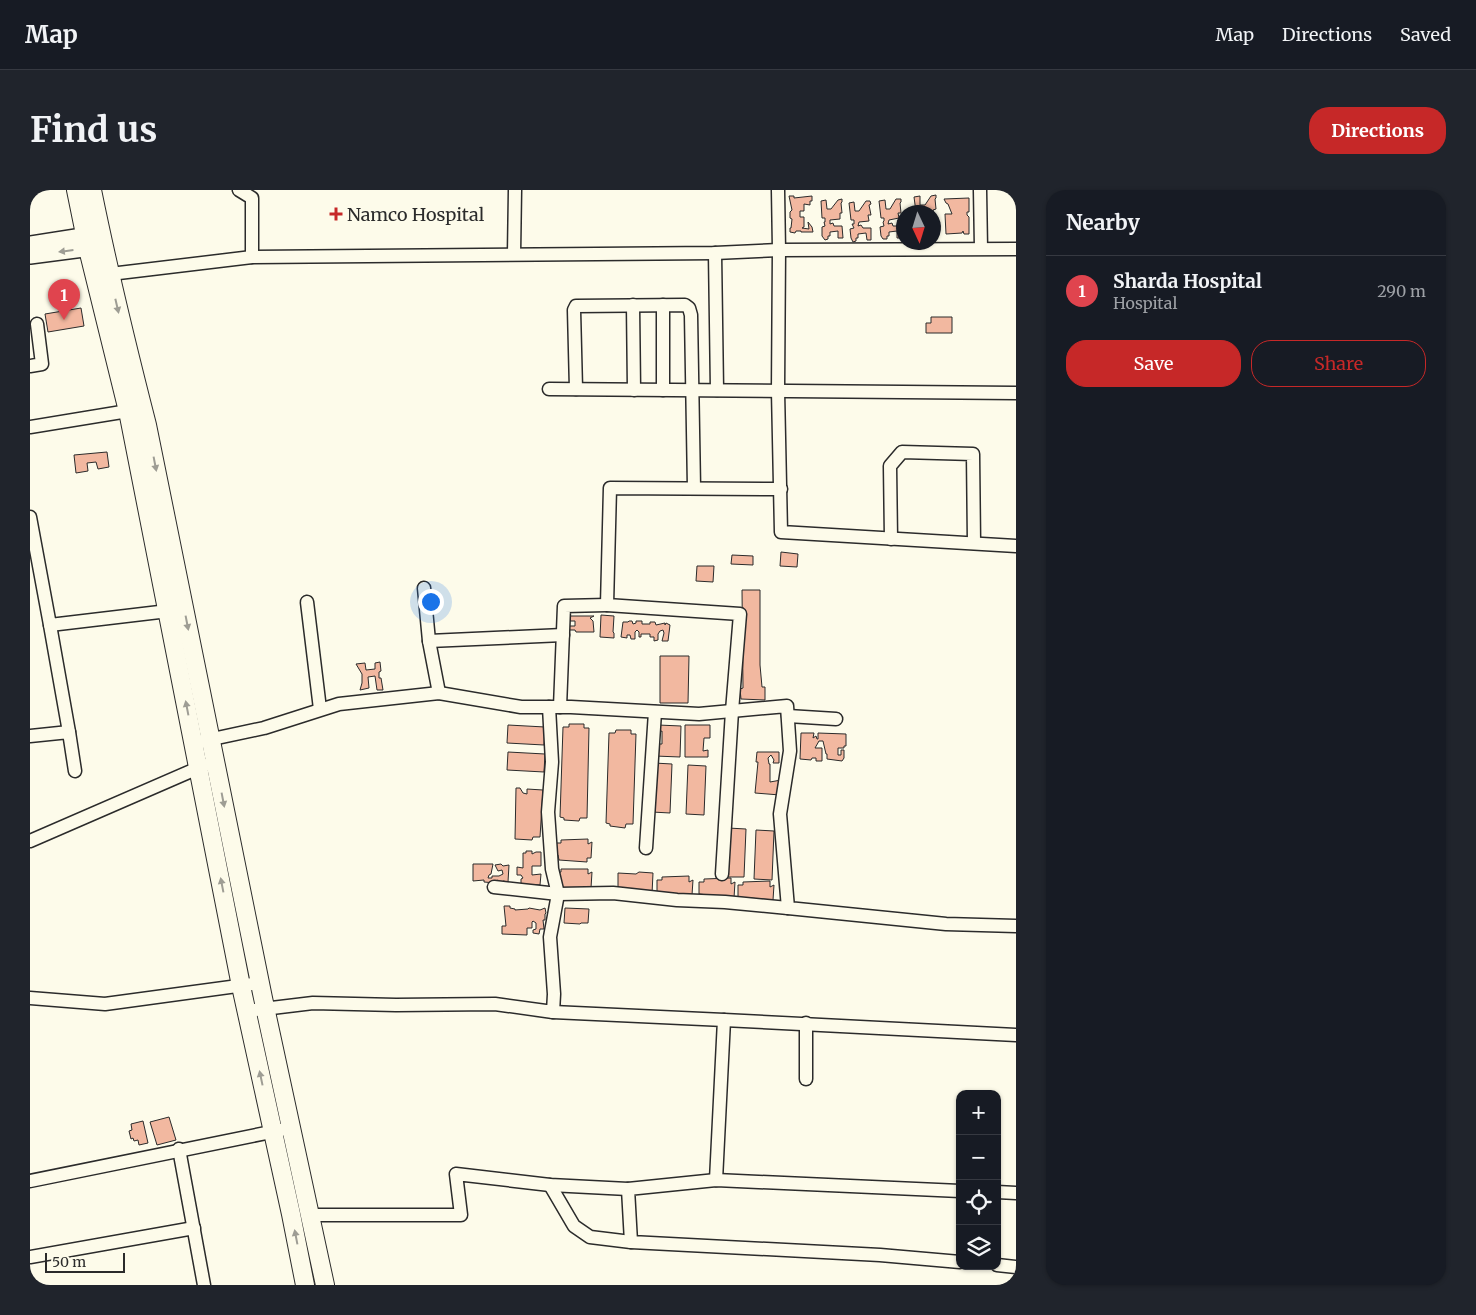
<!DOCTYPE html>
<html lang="en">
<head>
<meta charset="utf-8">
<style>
  :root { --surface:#171b24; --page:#20242c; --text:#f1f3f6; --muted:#9ea1a6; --line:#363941; --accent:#c62828 }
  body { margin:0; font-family:Merriweather,serif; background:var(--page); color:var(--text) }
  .controls { position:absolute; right:15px; bottom:15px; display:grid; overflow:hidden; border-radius:10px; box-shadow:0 1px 4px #0004 }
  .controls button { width:45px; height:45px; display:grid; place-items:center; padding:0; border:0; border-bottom:1px solid var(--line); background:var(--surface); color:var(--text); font:25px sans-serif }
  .compass { position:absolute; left:866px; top:15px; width:45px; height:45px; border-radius:50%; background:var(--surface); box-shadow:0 1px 4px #0004; rotate:176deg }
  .scale { position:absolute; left:15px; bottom:12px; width:80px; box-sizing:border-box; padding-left:5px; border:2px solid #2b2b2b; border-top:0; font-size:14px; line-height:18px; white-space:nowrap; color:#2b2b2b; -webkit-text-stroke:4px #fdfbea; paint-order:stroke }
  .you { position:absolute; left:400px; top:411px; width:18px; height:18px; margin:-12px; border:4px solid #fff; border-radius:50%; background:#1a73e8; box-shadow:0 0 0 8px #1a73e833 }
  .badge { display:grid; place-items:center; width:32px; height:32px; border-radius:50%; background:var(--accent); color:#fff; font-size:16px; font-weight:700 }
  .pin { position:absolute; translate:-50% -41px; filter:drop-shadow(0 1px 2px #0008) }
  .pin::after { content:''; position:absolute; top:26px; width:18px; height:15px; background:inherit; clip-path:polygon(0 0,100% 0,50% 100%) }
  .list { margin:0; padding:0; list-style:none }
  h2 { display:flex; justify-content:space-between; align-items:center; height:65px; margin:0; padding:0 20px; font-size:21px }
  h2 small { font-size:16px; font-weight:400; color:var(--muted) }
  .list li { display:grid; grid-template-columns:32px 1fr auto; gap:15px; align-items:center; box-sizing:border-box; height:70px; padding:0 20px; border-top:1px solid var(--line) }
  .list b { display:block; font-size:19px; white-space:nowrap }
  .list p { margin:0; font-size:16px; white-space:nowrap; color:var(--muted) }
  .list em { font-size:16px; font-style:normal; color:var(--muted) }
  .actions { display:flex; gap:10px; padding:15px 20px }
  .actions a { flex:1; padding:11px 0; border:1px solid var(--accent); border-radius:20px; text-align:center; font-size:18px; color:var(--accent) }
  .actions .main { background:var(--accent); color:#fff }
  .icon { flex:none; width:28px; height:28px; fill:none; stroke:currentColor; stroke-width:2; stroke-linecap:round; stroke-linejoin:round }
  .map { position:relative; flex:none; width:986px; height:1095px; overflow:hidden; border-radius:20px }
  header { display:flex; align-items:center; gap:30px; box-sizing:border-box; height:70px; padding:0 25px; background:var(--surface); border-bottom:1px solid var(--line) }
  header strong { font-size:24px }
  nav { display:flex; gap:28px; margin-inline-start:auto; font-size:18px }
  .intro { display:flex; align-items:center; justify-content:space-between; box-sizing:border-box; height:120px; padding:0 30px }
  h1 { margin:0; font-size:35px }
  .button { padding:12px 22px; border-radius:20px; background:var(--accent); color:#fff; font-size:18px; font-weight:700 }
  main { display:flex; gap:30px; padding:0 30px }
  aside { flex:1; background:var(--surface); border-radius:20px; box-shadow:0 1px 4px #0004 }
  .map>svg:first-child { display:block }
  .building { fill:#f2b8a0; stroke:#2b2b2b }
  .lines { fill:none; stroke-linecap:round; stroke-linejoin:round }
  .minor-casing { stroke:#2b2b2b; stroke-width:15 }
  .major-casing { stroke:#2b2b2b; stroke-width:18 }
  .highway-casing { stroke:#2b2b2b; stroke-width:20 }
  .minor { stroke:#fdfbea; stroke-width:12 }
  .major { stroke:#fdfbea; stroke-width:15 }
  .highway { stroke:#fdfbea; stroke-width:18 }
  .oneway { fill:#9e9d94 }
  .poi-dot { fill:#c62828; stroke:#fdfbea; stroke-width:2 }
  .labels { text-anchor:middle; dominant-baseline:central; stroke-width:4; stroke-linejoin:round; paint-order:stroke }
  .poi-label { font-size:18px; fill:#2b2b2b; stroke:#fdfbea; text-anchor:start }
</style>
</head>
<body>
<header>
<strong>Map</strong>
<nav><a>Map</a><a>Directions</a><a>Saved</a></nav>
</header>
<div class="intro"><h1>Find us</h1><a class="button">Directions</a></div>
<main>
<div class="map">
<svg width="986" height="1095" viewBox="0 0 986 1095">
  <rect width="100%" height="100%" fill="#fdfbea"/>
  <g class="building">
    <polygon points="906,5 906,8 905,9 906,19 903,20 904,25 904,22 886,22 884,7 890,6 890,15 895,15 901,6"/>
    <polygon points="759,6 764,6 764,8 782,6 782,11 780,11 780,15 774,14 774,21 770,21 770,27 774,27 774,37 772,38 779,39 778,32 782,37 783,42 771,42 771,41 766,41 765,43 760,42 760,38 761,38 762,29 760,28 760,22 762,20"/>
    <polygon points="939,8 939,22 937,22 937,25 939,27 939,44 934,44 933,41 932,43 916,44 915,24 922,24 918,14 916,13 914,9"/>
    <polygon points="812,9 812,12 811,13 812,23 810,23 810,29 800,30 800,34 803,33 804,36 812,36 813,48 808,48 808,41 800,42 800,46 798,46 798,49 795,50 792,46 792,37 795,36 794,32 795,32 795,28 792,28 791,11 796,10 797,19 801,19 808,10"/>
    <polygon points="866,9 871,9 871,12 870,13 871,23 868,23 869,28 859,30 858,34 862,33 863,36 871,36 872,48 867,48 867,41 859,42 859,46 857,46 857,49 853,49 851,46 850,37 854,36 853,32 854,31 854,28 851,28 849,11 855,10 856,19 860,19"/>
    <polygon points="836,11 840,11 841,14 839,15 841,25 838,25 839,31 829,32 828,36 831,35 833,38 841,38 841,50 837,50 836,43 828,44 828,48 826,48 826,51 823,52 821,48 820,39 824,38 822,34 824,34 824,30 821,30 819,13 824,12 825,21 829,21"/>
    <polygon points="51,118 54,136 18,142 15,124"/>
    <polygon points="901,127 922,127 922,143 896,143 896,133 901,133"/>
    <polygon points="77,262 79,277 68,279 66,272 57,273 58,281 46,283 44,265"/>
    <polygon points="751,362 768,364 767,377 750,376"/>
    <polygon points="702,365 723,366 723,375 701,374"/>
    <polygon points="667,376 684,376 683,392 666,391"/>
    <polygon points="712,400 730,400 730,475 732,497 735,497 735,510 711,509 710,499 713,498"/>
    <polygon points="571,425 584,426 583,442 584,443 584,448 570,447"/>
    <polygon points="540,426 564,426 560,428 563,431 564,442 546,442 545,440 539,440 539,436 545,436 545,431 540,431"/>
    <polygon points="599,431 602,431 603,434 606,433 606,431 612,431 612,434 620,434 620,432 625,432 626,435 635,433 635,435 636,433 640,435 638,451 632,451 634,443 633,440 630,441 628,444 628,450 624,451 624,447 620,447 620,444 611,444 611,447 609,447 609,442 607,440 605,442 605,449 601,449 600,445 597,445 597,448 591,447 593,432 598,432"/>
    <polygon points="630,466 659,466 658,513 630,513"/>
    <polygon points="350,472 351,481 349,482 349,488 351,488 353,500 347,500 345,486 338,487 339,498 330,500 332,493 332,484 326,474 335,473 336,480 345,479 345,473"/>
    <polygon points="539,534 554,534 554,538 559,538 557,628 550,628 549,631 534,630 534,628 530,627 533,537 539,537"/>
    <polygon points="478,535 515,537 514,555 477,553"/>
    <polygon points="628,535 651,536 650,567 625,566 626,554 632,554 632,541 628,542"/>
    <polygon points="655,535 680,535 680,548 674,548 673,561 678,560 678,567 655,567"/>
    <polygon points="586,540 601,540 601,544 606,544 603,634 596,634 595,638 580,636 580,634 576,633 579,543 585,543"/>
    <polygon points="771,543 784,543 783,548 786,546 787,549 788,549 788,543 816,544 816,556 814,556 814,558 808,558 808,565 811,565 811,560 814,560 814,568 812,571 797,569 797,564 796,564 793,551 789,551 785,558 792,558 792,571 786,571 786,568 782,568 781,570 770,569"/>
    <polygon points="478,562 515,564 514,582 477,580"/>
    <polygon points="727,562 749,562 749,573 743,573 744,570 741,565 738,568 739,574 740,574 740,592 751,590 750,605 725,603 728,572 726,572"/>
    <polygon points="624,573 642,574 640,623 622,622"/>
    <polygon points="658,575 676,576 674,625 656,624"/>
    <polygon points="486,598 490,598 493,603 497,604 497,599 513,600 510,647 503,647 502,650 485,649"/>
    <polygon points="698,638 716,639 714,687 697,687"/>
    <polygon points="726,640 744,641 742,690 724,689"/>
    <polygon points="558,649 558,654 562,652 561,668 557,668 557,672 529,670 528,665 526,664 526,653 531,653 531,650"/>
    <polygon points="496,661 502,661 502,664 506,662 511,662 511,676 502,676 502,685 511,684 510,695 491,694 491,689 493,688 491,685 487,685 487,677 493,678 493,663 496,663"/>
    <polygon points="443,674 463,674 461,684 459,685 458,688 462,688 462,686 469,686 473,684 472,680 468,681 465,675 471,674 473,676 479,675 478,692 473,691 472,693 467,690 466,693 454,692 454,690 443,691"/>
    <polygon points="531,679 558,679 558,684 562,682 561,698 529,700 526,683 531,682"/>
    <polygon points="609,682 623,683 622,704 588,703 588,683 606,684"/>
    <polygon points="659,686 659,692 663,690 662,705 627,702 627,690 632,690 632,687"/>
    <polygon points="701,688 701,694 705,692 704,708 669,704 669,692 674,692 674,689"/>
    <polygon points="740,691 740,697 744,695 743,710 708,707 708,695 713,695 713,692"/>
    <polygon points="474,716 480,716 480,718 485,719 485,720 498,719 499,718 510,720 515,718 516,723 515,724 515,730 513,730 514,739 510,739 509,744 503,743 503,740 506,739 506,733 503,731 502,732 502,738 497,738 497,745 472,744 472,736 476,736"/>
    <polygon points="535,718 559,719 558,733 551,733 550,734 534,733"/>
    <polygon points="139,927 146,950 127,955 120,932"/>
    <polygon points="113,931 118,953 109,955 108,950 104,951 103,948 101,949 99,941 102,940 101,934"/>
  </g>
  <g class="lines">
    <g class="minor-casing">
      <g id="minor">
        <polyline points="209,0 222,8 222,67"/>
        <polyline points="748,0 749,60 748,201 751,342 986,356"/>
        <polyline points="950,0 951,58"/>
        <polyline points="685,63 687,200"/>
        <polyline points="484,64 485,0"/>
        <polyline points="72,85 222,67 685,63 749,60 986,59"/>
        <polyline points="603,115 604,200"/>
        <polyline points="633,115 633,200"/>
        <polyline points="0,176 12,174 7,134"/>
        <polyline points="519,199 986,203"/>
        <polyline points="546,199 544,120 546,116 655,115 659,118 661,125 664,298"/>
        <polyline points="0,237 98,221"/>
        <polyline points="0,327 20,435 138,421"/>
        <polyline points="861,349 860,276 872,262 943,264 944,353"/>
        <polyline points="394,398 399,451 409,503"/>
        <polyline points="277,412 290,519"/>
        <polyline points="20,435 39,542"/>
        <polyline points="399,451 533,445"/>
        <polyline points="530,517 534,416 577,415"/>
        <polyline points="758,526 806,529"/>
        <polyline points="0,546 39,542 45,581"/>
        <polyline points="173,551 234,538 309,514 409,503 491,517 541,517 669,524 757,516 760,561 750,624 758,718 916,734 986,736"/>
        <polyline points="0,651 175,575"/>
        <polyline points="616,658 625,522"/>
        <polyline points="692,684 702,521 710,424 577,415 580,298 751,299"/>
        <polyline points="464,697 528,704 583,703 647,710 695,712 758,718"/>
        <polyline points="0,808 75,814 230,793"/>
        <polyline points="217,821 283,813 366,815 465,814 523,822 524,804 520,747 528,704 522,679 518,622 522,572 519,517"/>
        <polyline points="523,822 694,830 686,990"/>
        <polyline points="694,830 986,845"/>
        <polyline points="776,833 776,889"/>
        <polyline points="149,959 174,1095"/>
        <polyline points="0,991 251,940"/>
        <polyline points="520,995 544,1036 560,1047 601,1052"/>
        <polyline points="930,1001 686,990 598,999 601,1052 850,1065 930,1072"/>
        <polyline points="967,1002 986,1003"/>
        <polyline points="279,1025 431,1025 426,984 520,995 598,999"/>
        <polyline points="0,1067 164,1038"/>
        <polyline points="967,1075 986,1077"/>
      </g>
    </g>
    <g class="major-casing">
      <g id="major">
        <polyline points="0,54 65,44"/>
        <polyline points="0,66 69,57"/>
      </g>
    </g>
    <g class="highway-casing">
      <g id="highway">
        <polyline points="46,0 58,59 98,221 211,796 261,1024 275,1095"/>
        <path d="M62,0c16,79 35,157 55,235l116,573 62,287"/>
      </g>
    </g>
    <use href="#minor" class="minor"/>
    <use href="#major" class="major"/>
    <use href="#highway" class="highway"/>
  </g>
  <defs><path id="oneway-solid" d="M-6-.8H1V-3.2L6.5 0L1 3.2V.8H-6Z" transform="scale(1.25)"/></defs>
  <g class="oneway">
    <use href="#oneway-solid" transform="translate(36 61) rotate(173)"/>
    <use href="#oneway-solid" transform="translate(87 116) rotate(77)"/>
    <use href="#oneway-solid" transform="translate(125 274) rotate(79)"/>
    <use href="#oneway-solid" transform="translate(157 433) rotate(79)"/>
    <use href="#oneway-solid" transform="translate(157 518) rotate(-101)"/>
    <use href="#oneway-solid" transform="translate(193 610) rotate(79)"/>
    <use href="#oneway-solid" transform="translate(192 695) rotate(-101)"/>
    <use href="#oneway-solid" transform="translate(231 888) rotate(-102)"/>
    <use href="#oneway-solid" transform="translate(266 1047) rotate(-101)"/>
  </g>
  <path class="poi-dot" d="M303.5 16.5h5v5h5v5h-5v5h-5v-5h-5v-5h5z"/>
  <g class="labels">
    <g class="poi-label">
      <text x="317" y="24">Namco Hospital</text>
    </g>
  </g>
</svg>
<div class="controls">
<button>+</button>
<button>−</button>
<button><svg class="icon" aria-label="locate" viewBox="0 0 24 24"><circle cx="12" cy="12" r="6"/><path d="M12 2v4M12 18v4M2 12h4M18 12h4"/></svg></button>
<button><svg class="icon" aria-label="layers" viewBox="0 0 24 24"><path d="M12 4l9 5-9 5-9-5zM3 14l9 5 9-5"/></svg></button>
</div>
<svg class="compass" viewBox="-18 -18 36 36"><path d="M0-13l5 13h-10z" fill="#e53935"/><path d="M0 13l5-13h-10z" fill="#9ea1a6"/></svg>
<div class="scale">50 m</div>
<div class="you"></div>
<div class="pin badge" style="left:34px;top:130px;background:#e0444e">1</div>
</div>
<aside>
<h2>Nearby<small></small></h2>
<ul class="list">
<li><span class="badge" style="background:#e0444e">1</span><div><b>Sharda Hospital</b><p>Hospital</p></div><em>290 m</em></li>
</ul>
<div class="actions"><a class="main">Save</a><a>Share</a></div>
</aside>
</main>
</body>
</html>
